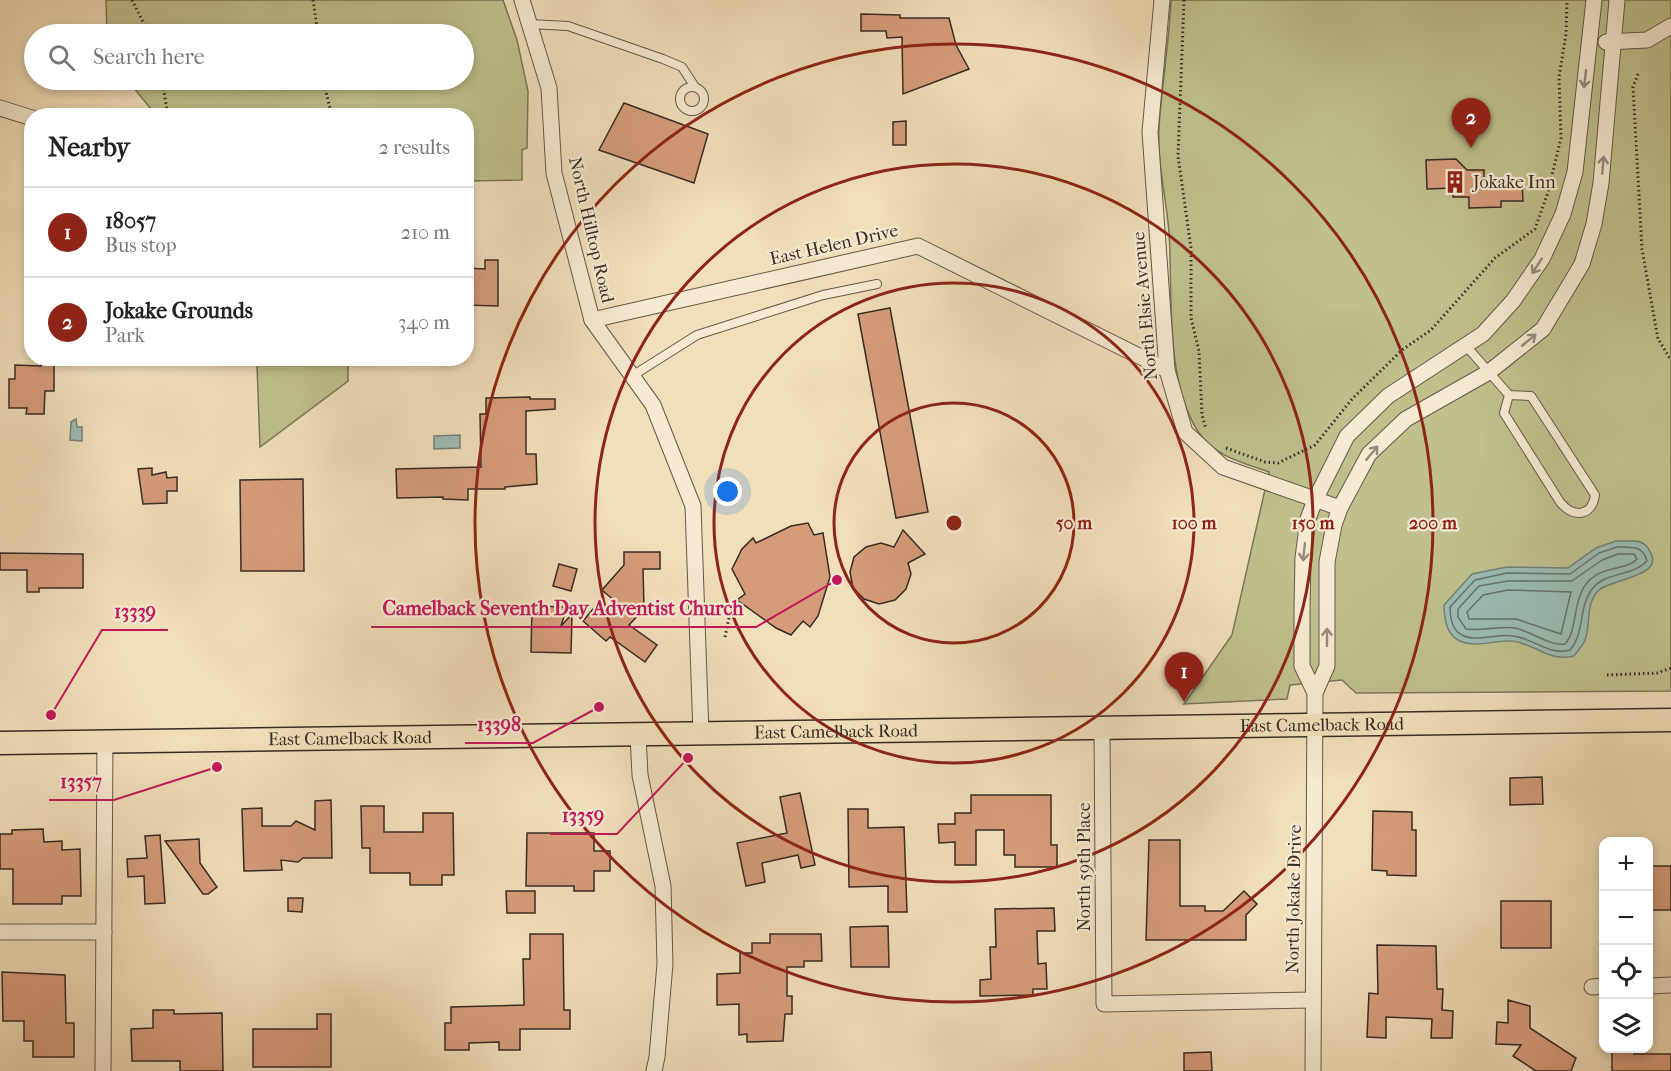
<!DOCTYPE html>
<html lang="en">
<head>
<meta charset="utf-8">
<style>
  :root { --surface:#fff; --page:#f6f6f6; --text:#222; --muted:#767676; --line:#e0e0e0; --accent:#8f2418 }
  body { margin:0; font-family:"IM FELL French Canon",serif; background:var(--page); color:var(--text) }
  .controls { position:absolute; right:18px; bottom:18px; display:grid; overflow:hidden; border-radius:12px; box-shadow:0 3px 9px #0003 }
  .controls button { width:54px; height:54px; display:grid; place-items:center; padding:0; border:0; border-bottom:2px solid var(--line); background:var(--surface); color:var(--text); font:30px sans-serif }
  .you { position:absolute; left:728px; top:492px; width:21px; height:21px; margin:-15px; border:4px solid #fff; border-radius:50%; background:#1a73e8; box-shadow:0 0 0 9px #1a73e833 }
  .badge { display:grid; place-items:center; width:39px; height:39px; border-radius:50%; background:var(--accent); color:#fff; font-size:20px; font-weight:700 }
  .pin { position:absolute; translate:-50% -50px; filter:drop-shadow(0 2px 3px #0008) }
  .pin::after { content:''; position:absolute; top:32px; width:21px; height:18px; background:inherit; clip-path:polygon(0 0,100% 0,50% 100%) }
  .list { margin:0; padding:0; list-style:none }
  h2 { display:flex; justify-content:space-between; align-items:center; height:78px; margin:0; padding:0 24px; font-size:26px }
  h2 small { font-size:20px; font-weight:400; color:var(--muted) }
  .list li { display:grid; grid-template-columns:39px 1fr auto; gap:18px; align-items:center; box-sizing:border-box; height:90px; padding:0 24px; border-top:2px solid var(--line) }
  .list b { display:block; font-size:22px; white-space:nowrap }
  .list p { margin:0; font-size:20px; white-space:nowrap; color:var(--muted) }
  .list em { font-size:20px; font-style:normal; color:var(--muted) }
  .icon { flex:none; width:33px; height:33px; fill:none; stroke:currentColor; stroke-width:2; stroke-linecap:round; stroke-linejoin:round }
  .map { position:relative; flex:none; width:1671px; height:1071px; overflow:hidden }
  .search { position:absolute; background:var(--surface); box-shadow:0 3px 9px #0003; left:24px; top:24px; width:450px; height:66px; display:flex; align-items:center; gap:15px; box-sizing:border-box; padding:0 21px; border-radius:33px; color:var(--muted); font-size:22px }
  .panel { position:absolute; background:var(--surface); box-shadow:0 3px 9px #0003; left:24px; top:108px; width:450px; height:258px; border-radius:24px }
  .map>svg:first-child { display:block }
  .green { fill:#bfc08c; stroke:#7a7658; stroke-width:1.5 }
  .water { fill:#9bbcb3; stroke:#73827a; stroke-width:1.5 }
  .lines { fill:none; stroke-linecap:round; stroke-linejoin:round }
  .shore { stroke:#68746c; stroke-width:1.5 }
  .building { fill:#d69c7a; stroke:#362b25; stroke-width:1.5 }
  .lane-casing { stroke:#65584a; stroke-width:10 }
  .street-casing { stroke:#65584a; stroke-width:17 }
  .primary-casing { stroke:#362b25; stroke-width:25 }
  .path { stroke:#362b25; stroke-width:3; stroke-dasharray:1.5 3; stroke-linecap:butt }
  .lane { stroke:#f6ead2; stroke-width:8 }
  .street { stroke:#f6ead2; stroke-width:15 }
  .primary { stroke:#f1dfba; stroke-width:22 }
  .oneway { stroke:#968a7c }
  .ring { fill:none; stroke:#8f2418; stroke-width:3 }
  .labels { text-anchor:middle; dominant-baseline:central; stroke-width:4.5; stroke-linejoin:round; paint-order:stroke }
  .poi-label { font-size:18px; fill:#362b25; stroke:#f6ead2; text-anchor:start }
  .street-label { font-size:18px; fill:#362b25; stroke:#f6ead2 }
  .centre { fill:#8f2418; stroke:#f6ead2; stroke-width:3 }
  .ring-label { font-size:18px; text-anchor:middle; font-weight:bold; fill:#8f2418; stroke:#f6ead2; stroke-width:4.5; stroke-linejoin:round; paint-order:stroke }
  .leader { fill:none; stroke:#c2185b; stroke-width:2 }
  .callout-dot { fill:#c2185b; stroke:#f6ead2; stroke-width:2 }
  .callout-label { font-size:20px; text-anchor:middle; font-weight:bold; fill:#c2185b; stroke:#f6ead2; stroke-width:4.5; stroke-linejoin:round; paint-order:stroke }
</style>
</head>
<body>
<div class="map">
<svg width="1671" height="1071" viewBox="0 0 1671 1071">
  <rect width="100%" height="100%" fill="#f1dfba"/>
  <filter id="stains"><feTurbulence type="fractalNoise" baseFrequency=".00333" numOctaves="4"/><feColorMatrix values="0 0 0 0 .2 0 0 0 0 .09 0 0 0 0 .02 0 0 0 .5 -.17"/></filter>
  <radialGradient id="worn" r=".72"><stop offset=".6" stop-color="#630" stop-opacity="0"/><stop offset="1" stop-color="#630" stop-opacity=".3"/></radialGradient>
  <g class="green">
    <polygon points="106,0 503,0 517,40 528,91 527,148 522,150 522,180 467,181 466,116 156,115 133,87 118,80 464,80 464,34 107,34"/>
    <path d="M1171,0h500v691l-315,2 -14,-13 -52,5 -3,14 -103,5 48,-69 37,-163c-25,-9 -55,-16 -70,-39 -35,-52 -26,-141 -30,-201 -3,-35 -12,-70 -10,-105 3,-42 10,-84 12,-127z"/>
    <polygon points="251,359 348,359 348,381 260,447 257,366"/>
  </g>
  <g class="water">
    <polygon points="76,419 77,427 82,427 82,441 70,440 71,422"/>
    <polygon points="460,435 460,448 434,449 434,436"/>
    <path d="M1616,541c6,0 12,0 18,0 6,0 12,3 15,9 19,28 -41,28 -52,42 -12,15 -6,33 -12,48 -2,6 -8,11 -11,16 -27,6 -37,-12 -62,-15 -16,-1 -37,7 -52,0 -14,-6 -16,-23 -16,-36l28,-31 35,-7 61,1 28,-20z"/>
  </g>
  <g class="lines">
    <g class="shore">
      <path d="M1617,547c14,0 26,-2 30,14 -15,16 -41,10 -55,28 -14,19 -7,44 -22,61 -21,6 -37,-12 -57,-14 -16,-3 -36,7 -51,-1 -10,-5 -12,-18 -12,-28l25,-27 32,-7 63,1 29,-21z"/>
      <path d="M1618,554h16l3,5c-11,12 -35,6 -50,24 -15,18 -9,47 -22,61 -13,3 -35,-13 -50,-16 -16,-2 -33,3 -49,1l-8,-12v-8l21,-23 29,-5h64l30,-21z"/>
      <polygon points="1508,590 1571,592 1561,634 1516,619 1469,619 1467,612 1483,595"/>
    </g>
  </g>
  <g class="building">
    <polygon points="861,14 900,15 900,18 949,18 956,45 969,69 903,94 902,37 887,38 886,31 861,31"/>
    <polygon points="624,103 708,134 694,183 599,150"/>
    <polygon points="906,121 906,145 893,145 893,122"/>
    <polygon points="1456,159 1467,170 1484,170 1484,183 1522,182 1523,201 1501,201 1501,207 1469,208 1469,197 1453,197 1453,188 1427,189 1426,160"/>
    <polygon points="485,260 498,260 498,306 466,305 466,268 485,269"/>
    <polygon points="890,308 928,512 896,518 858,314"/>
    <polygon points="41,358 54,358 54,391 45,391 44,414 26,414 27,408 9,408 9,379 15,379 15,365 41,366"/>
    <polygon points="530,397 530,399 555,399 555,409 526,411 526,454 536,454 537,484 505,487 505,489 468,489 468,500 443,499 443,497 397,498 396,469 481,467 480,414 486,414 486,398"/>
    <polygon points="152,468 152,475 166,472 167,478 177,477 177,491 167,491 167,503 143,504 138,469"/>
    <polygon points="303,479 304,571 241,571 240,480"/>
    <polygon points="808,523 814,535 823,533 830,577 818,616 810,627 803,621 791,635 776,628 737,600 745,594 732,569 742,549 753,538 756,543 791,526"/>
    <polygon points="903,530 925,554 908,563 911,574 906,589 895,600 879,604 864,599 853,588 850,572 854,557 866,547 881,543 894,547"/>
    <polygon points="624,552 660,552 660,569 643,569 644,609 629,625 657,645 645,662 610,637 606,641 583,621 593,609 624,609 602,590 624,565"/>
    <polygon points="0,553 83,554 83,588 39,588 39,592 27,592 27,570 0,570"/>
    <polygon points="559,564 577,569 571,591 553,586"/>
    <polygon points="532,606 567,607 561,626 572,614 571,653 531,652"/>
    <polygon points="1542,777 1543,804 1510,805 1510,778"/>
    <polygon points="800,793 815,865 801,868 798,855 762,863 765,882 746,886 737,843 787,833 780,797"/>
    <polygon points="971,795 1051,795 1051,845 1057,845 1057,867 1015,867 1015,855 1004,855 1004,830 976,830 976,865 955,865 955,842 939,843 938,824 955,824 955,813 971,813"/>
    <polygon points="331,800 332,858 303,858 298,862 281,860 282,870 244,871 242,809 262,808 262,826 291,826 296,821 315,830 315,801"/>
    <polygon points="361,806 384,806 384,832 423,832 423,813 453,813 454,875 442,875 442,885 410,885 410,873 370,873 370,848 362,848"/>
    <polygon points="848,809 868,809 868,828 904,827 907,912 888,912 888,886 849,887"/>
    <polygon points="1373,811 1412,812 1412,830 1416,830 1416,876 1387,875 1387,871 1372,870"/>
    <polygon points="43,829 44,842 62,841 62,850 80,849 81,896 62,896 62,904 13,904 13,869 0,869 0,834 12,834 12,830"/>
    <polygon points="527,833 594,833 594,851 610,851 610,871 594,871 594,891 574,891 574,886 526,886"/>
    <polygon points="160,835 165,903 145,904 144,876 128,877 127,859 147,858 145,836"/>
    <polygon points="199,839 200,863 217,887 208,894 203,894 165,841"/>
    <polygon points="1149,840 1180,840 1180,906 1205,906 1205,911 1223,911 1244,891 1257,904 1246,915 1246,940 1146,940"/>
    <rect x="1648" y="866" width="23" height="44"/>
    <polygon points="506,891 535,891 535,913 507,913"/>
    <polygon points="288,898 303,898 302,912 288,911"/>
    <rect x="1501" y="901" width="50" height="47"/>
    <polygon points="1054,908 1055,931 1037,931 1038,964 1046,963 1047,989 1033,989 1033,995 980,996 980,980 991,979 990,947 996,947 995,909"/>
    <polygon points="888,926 889,967 851,967 850,927"/>
    <polygon points="530,934 563,934 564,1010 570,1010 570,1029 520,1029 520,1050 499,1050 499,1042 469,1043 469,1050 445,1050 445,1023 451,1023 451,1007 524,1005 523,959 530,959"/>
    <polygon points="770,934 821,934 822,961 804,961 804,967 787,967 787,996 792,996 792,1014 785,1014 783,1041 747,1042 747,1034 739,1035 739,1004 717,1005 717,974 740,973 740,953 752,953 752,943 770,943"/>
    <polygon points="1377,945 1436,946 1437,989 1443,989 1442,1010 1453,1011 1452,1038 1431,1038 1432,1019 1386,1017 1386,1038 1367,1037 1369,993 1378,994"/>
    <polygon points="2,972 65,975 66,1023 74,1023 74,1057 33,1057 33,1041 24,1041 24,1021 3,1021"/>
    <polygon points="1508,1000 1530,1006 1530,1028 1576,1058 1571,1071 1536,1071 1513,1056 1521,1045 1496,1044 1497,1022 1508,1023"/>
    <polygon points="153,1010 174,1010 174,1014 222,1013 223,1071 180,1071 180,1061 132,1061 131,1029 153,1028"/>
    <polygon points="317,1014 331,1014 331,1067 253,1067 253,1029 317,1029"/>
    <polygon points="1612,1048 1634,1048 1634,1054 1671,1054 1671,1071 1612,1071"/>
    <polygon points="1211,1052 1212,1071 1184,1071 1184,1053"/>
  </g>
  <g class="lines">
    <g class="lane-casing">
      <g id="lane">
        <polyline points="529,24 568,26 663,59 682,67 695,87"/>
        <circle cx="692" cy="99" r="12"/>
        <path d="M1467,347l42,48 -5,18 56,89c13,16 32,15 35,-7l-64,-99 -22,-1"/>
        <polyline points="632,376 697,335 823,295 877,284"/>
      </g>
    </g>
    <g class="street-casing">
      <g id="street">
        <polyline points="522,0 549,88 554,173 592,320 653,405 693,506 701,734"/>
        <polyline points="1162,0 1150,132 1167,370 1185,432 1223,467 1340,508"/>
        <polyline points="1606,42 1647,40 1671,26"/>
        <polyline points="0,108 32,118"/>
        <polyline points="592,320 918,246 1167,370"/>
        <polyline points="1315,693 1302,666 1302,608 1303,558 1308,519 1315,500 1347,436 1388,396 1483,334 1513,301 1542,259 1563,214 1575,172 1594,0"/>
        <polyline points="1102,729 1104,1004 1313,1000"/>
        <polyline points="638,735 640,775 663,886 665,964 657,1057 654,1071"/>
        <polyline points="0,932 104,932"/>
        <polyline points="1648,986 1671,985"/>
        <polyline points="1592,987 1604,986"/>
        <polyline points="103,1071 105,741"/>
        <polyline points="1313,1071 1315,693 1327,666 1327,562 1334,525 1340,508 1369,454 1406,419 1489,372 1543,329 1582,264 1594,224 1601,183 1617,0"/>
      </g>
    </g>
    <g class="primary-casing">
      <g id="primary">
        <path id="s1" d="M0,743l1671,-23"/>
      </g>
    </g>
    <g class="path">
      <polyline points="132,0 149,34"/>
      <polyline points="313,0 318,34"/>
      <polyline points="1184,0 1178,156 1191,248 1191,318 1199,351 1202,415 1206,429"/>
      <polyline points="1638,74 1633,87 1642,249 1658,339 1671,360"/>
      <polyline points="162,80 168,116"/>
      <polyline points="323,80 332,116"/>
      <polyline points="285,358 298,358"/>
      <polyline points="1226,448 1265,462 1278,463 1315,445 1352,399 1402,350 1431,330 1495,258 1535,229 1548,192 1561,138 1559,77 1566,34 1567,0"/>
      <polyline points="725,637 731,608 739,601"/>
      <polyline points="1607,675 1657,673 1671,668"/>
    </g>
    <use href="#lane" class="lane"/>
    <use href="#street" class="street"/>
    <use href="#primary" class="primary"/>
  </g>
  <defs><path id="oneway-shaft" d="M-6 0H5M1.5-3L5.5 0L1.5 3" fill="none" stroke-width="1.6" stroke-linecap="round" stroke-linejoin="round" transform="scale(1.5)"/></defs>
  <g class="oneway">
    <use href="#oneway-shaft" transform="translate(1585 79) rotate(97)"/>
    <use href="#oneway-shaft" transform="translate(1603 165) rotate(-85)"/>
    <use href="#oneway-shaft" transform="translate(1537 266) rotate(123)"/>
    <use href="#oneway-shaft" transform="translate(1529 340) rotate(-40)"/>
    <use href="#oneway-shaft" transform="translate(1372 453) rotate(-50)"/>
    <use href="#oneway-shaft" transform="translate(1304 552) rotate(96)"/>
    <use href="#oneway-shaft" transform="translate(1327 637) rotate(-90)"/>
  </g>
  <g class="ring">
    <circle cx="954" cy="523" r="120"/>
    <circle cx="954" cy="523" r="240"/>
    <circle cx="954" cy="523" r="359"/>
    <circle cx="954" cy="523" r="479"/>
  </g>
  <defs>
    <g id="building-bare" transform="scale(1.8)"><path d="M-4-6H4V6H1V3H-1V6H-4ZM-2.5-4.3h1.7v1.8h-1.7ZM.8-4.3h1.7v1.8H.8ZM-2.5-1h1.7V.8h-1.7ZM.8-1h1.7V.8H.8Z" fill="#8f2418" stroke="#f6ead2" stroke-width="2.5" paint-order="stroke"/></g>
  </defs>
  <g fill-rule="evenodd">
    <use href="#building-bare" x="1455" y="182"/>
  </g>
  <g class="labels">
    <g class="poi-label">
      <text x="1473" y="182">Jokake Inn</text>
    </g>
    <g class="street-label">
      <text transform="translate(591 230) rotate(77)">North Hilltop Road</text>
      <text transform="translate(834 245) rotate(-13)">East Helen Drive</text>
      <text transform="translate(1145 306) rotate(-95)">North Elsie Avenue</text>
      <text stroke="none"><textPath href="#s1" startOffset="1322">East Camelback Road</textPath></text>
      <text stroke="none"><textPath href="#s1" startOffset="836">East Camelback Road</textPath></text>
      <text stroke="none"><textPath href="#s1" startOffset="350">East Camelback Road</textPath></text>
      <text transform="translate(1084 867) rotate(-90)">North 59th Place</text>
      <text transform="translate(1294 899) rotate(-89)">North Jokake Drive</text>
    </g>
  </g>
  <circle cx="954" cy="523" r="9" class="centre"/>
  <g class="ring-label">
    <text x="1074" y="529">50 m</text>
    <text x="1194" y="529">100 m</text>
    <text x="1313" y="529">150 m</text>
    <text x="1433" y="529">200 m</text>
  </g>
  <path class="leader" d="M837 580L756 627H371M51 715L102 630H168M599 707L533 743H465M217 767L114 800H49M688 758L617 834H550"/>
  <g class="callout-dot">
    <circle cx="837" cy="580" r="6"/>
    <circle cx="51" cy="715" r="6"/>
    <circle cx="599" cy="707" r="6"/>
    <circle cx="217" cy="767" r="6"/>
    <circle cx="688" cy="758" r="6"/>
  </g>
  <g class="callout-label">
    <text x="563" y="615">Camelback Seventh Day Adventist Church</text>
    <text x="135" y="618">13339</text>
    <text x="499" y="731">13398</text>
    <text x="81" y="788">13357</text>
    <text x="583" y="822">13359</text>
  </g>
  <rect width="100%" height="100%" filter="url(#stains)"/>
  <rect width="100%" height="100%" fill="url(#worn)"/>
</svg>
<div class="controls">
<button>+</button>
<button>−</button>
<button><svg class="icon" aria-label="locate" viewBox="0 0 24 24"><circle cx="12" cy="12" r="6"/><path d="M12 2v4M12 18v4M2 12h4M18 12h4"/></svg></button>
<button><svg class="icon" aria-label="layers" viewBox="0 0 24 24"><path d="M12 4l9 5-9 5-9-5zM3 14l9 5 9-5"/></svg></button>
</div>
<div class="you"></div>
<div class="pin badge" style="left:1184px;top:702px">1</div>
<div class="pin badge" style="left:1471px;top:148px">2</div>
<div class="search"><svg class="icon" aria-label="search" viewBox="0 0 24 24"><circle cx="10" cy="10" r="6"/><path d="M15 15l6 6"/></svg>Search here</div>
<section class="panel">
<h2>Nearby<small>2 results</small></h2>
<ul class="list">
<li><span class="badge">1</span><div><b>18057</b><p>Bus stop</p></div><em>210 m</em></li>
<li><span class="badge">2</span><div><b>Jokake Grounds</b><p>Park</p></div><em>340 m</em></li>
</ul>
</section>
</div>
</body>
</html>
